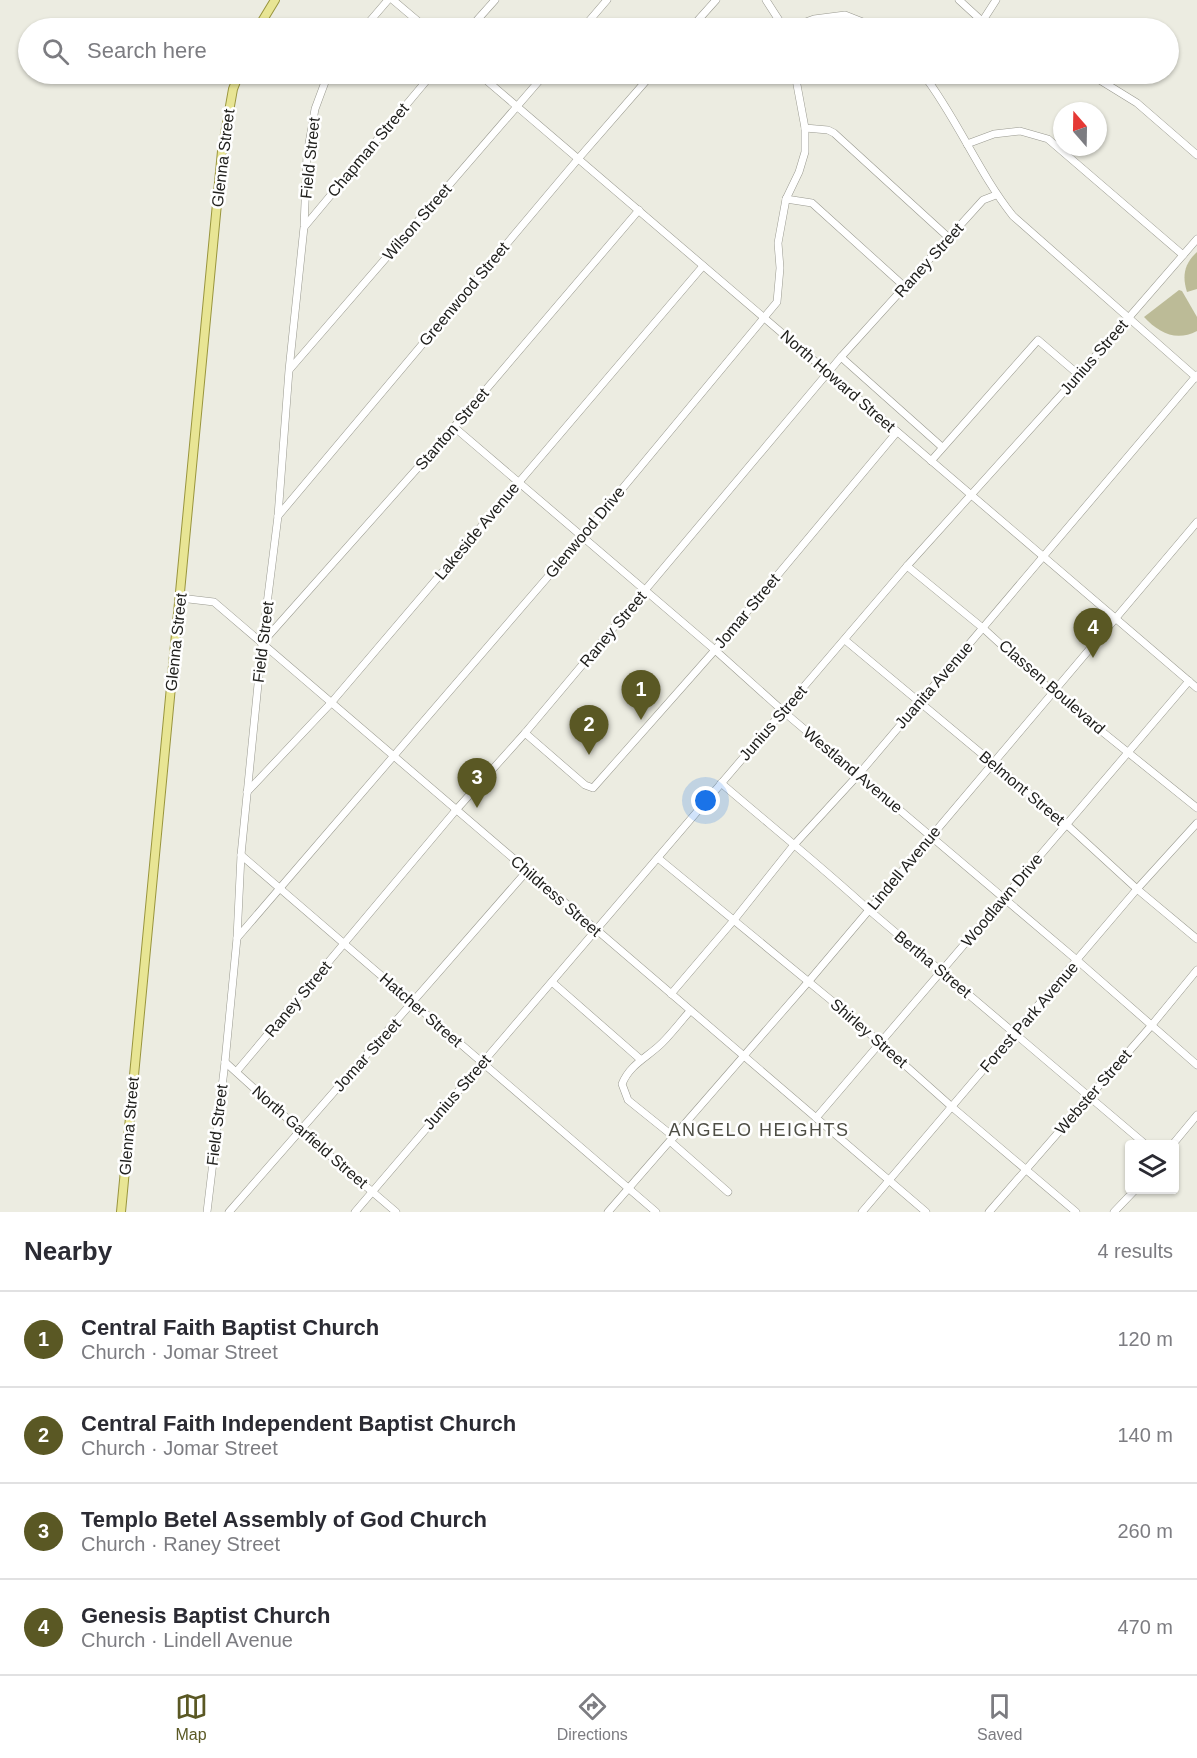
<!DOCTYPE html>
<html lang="en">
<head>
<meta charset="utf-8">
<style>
  :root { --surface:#fff; --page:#f2f2f3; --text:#2b2b33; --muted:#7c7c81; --line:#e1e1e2; --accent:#5a5824 }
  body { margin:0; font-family:Helvetica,sans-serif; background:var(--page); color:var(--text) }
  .controls { position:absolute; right:18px; bottom:18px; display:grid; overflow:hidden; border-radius:6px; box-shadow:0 2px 4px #0004 }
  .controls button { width:54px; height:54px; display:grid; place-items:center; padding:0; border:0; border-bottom:2px solid var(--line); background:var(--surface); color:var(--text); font:30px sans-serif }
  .compass { position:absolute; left:1053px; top:102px; width:54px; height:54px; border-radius:50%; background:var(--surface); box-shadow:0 2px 4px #0004; rotate:340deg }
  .you { position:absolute; left:706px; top:801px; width:21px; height:21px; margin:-15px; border:4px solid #fff; border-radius:50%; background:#1a73e8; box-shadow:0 0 0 9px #1a73e833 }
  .badge { display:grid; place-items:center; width:39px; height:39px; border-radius:50%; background:var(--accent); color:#fff; font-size:20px; font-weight:700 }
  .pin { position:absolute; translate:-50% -50px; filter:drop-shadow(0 2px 3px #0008) }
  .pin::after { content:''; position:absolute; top:32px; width:21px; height:18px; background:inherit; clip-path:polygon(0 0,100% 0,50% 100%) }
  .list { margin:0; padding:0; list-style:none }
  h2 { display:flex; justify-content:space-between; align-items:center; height:78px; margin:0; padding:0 24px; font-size:26px }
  h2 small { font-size:20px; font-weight:400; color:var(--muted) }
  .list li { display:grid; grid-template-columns:39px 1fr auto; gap:18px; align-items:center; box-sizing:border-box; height:96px; padding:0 24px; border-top:2px solid var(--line) }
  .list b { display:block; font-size:22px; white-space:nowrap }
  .list p { margin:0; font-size:20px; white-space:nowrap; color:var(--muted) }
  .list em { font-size:20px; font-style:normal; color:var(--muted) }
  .icon { flex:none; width:33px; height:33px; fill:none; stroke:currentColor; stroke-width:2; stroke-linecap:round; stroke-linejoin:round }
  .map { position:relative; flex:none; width:1197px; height:1212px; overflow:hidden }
  .search { position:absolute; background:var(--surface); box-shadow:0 2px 4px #0004; left:18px; right:18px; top:18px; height:66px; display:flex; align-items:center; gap:15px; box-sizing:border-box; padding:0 21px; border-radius:33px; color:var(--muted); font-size:22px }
  .sheet { height:462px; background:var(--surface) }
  nav { display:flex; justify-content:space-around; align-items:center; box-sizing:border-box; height:84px; border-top:2px solid var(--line); background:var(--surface); font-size:16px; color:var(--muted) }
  nav a { display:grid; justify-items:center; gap:3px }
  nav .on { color:var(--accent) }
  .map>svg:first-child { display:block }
  .grass { fill:#bcbb97 }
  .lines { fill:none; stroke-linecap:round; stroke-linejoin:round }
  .minor-casing { stroke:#99998f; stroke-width:8 }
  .major-casing { stroke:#99953d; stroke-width:10 }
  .minor { stroke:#fff; stroke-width:7 }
  .major { stroke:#e8e594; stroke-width:8 }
  .labels { text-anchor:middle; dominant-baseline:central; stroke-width:5; stroke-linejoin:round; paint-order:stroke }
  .street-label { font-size:16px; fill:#21211e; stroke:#fff }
  .neighbourhood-label { font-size:18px; letter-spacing:1.5px; fill:#4e4e45; stroke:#fff }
</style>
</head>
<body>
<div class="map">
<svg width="1197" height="1212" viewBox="0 0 1197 1212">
  <rect width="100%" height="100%" fill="#ecece1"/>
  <g class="grass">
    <path d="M1197,252v37l-10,3c-5,-16 -3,-28 10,-40z"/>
    <path d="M1179,290l3,1 15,26v14c-21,11 -38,2 -53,-14z"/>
  </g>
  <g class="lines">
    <g class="minor-casing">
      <g id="minor">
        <polyline points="393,0 426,28"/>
        <polyline points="766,0 784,28"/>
        <polyline points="959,0 983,22 997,28"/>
        <polyline points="364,28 388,0"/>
        <polyline points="470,28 495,0"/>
        <polyline points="583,28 607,0"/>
        <polyline points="691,28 716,0"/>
        <polyline points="789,28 814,19 845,15 878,28"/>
        <polyline points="978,28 996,0"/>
        <polyline points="479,74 1197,688"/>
        <path d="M923,74c34,44 55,98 90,142l184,162"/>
        <polyline points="1090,74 1137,103 1197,155"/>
        <polyline points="928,80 936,74"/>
        <polyline points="805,128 828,130 834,133 948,237"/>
        <polyline points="967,144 994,134 1020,131 1048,139 1183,255"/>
        <polyline points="786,199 812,203 905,287"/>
        <polyline points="305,226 432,74"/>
        <polyline points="841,357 942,447"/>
        <polyline points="290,369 545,74"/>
        <polyline points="454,427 715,650 784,712 1078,961 1197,1065"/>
        <polyline points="931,461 1038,340 1079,375"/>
        <polyline points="278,516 578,159 652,74"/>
        <polyline points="907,566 984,629 1053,692 1197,808"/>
        <polyline points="180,598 214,602 926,1212"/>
        <polyline points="845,640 1066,824 1137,889 1197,939"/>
        <polyline points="262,643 454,427 639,210"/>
        <polyline points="525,733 585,785 593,788 715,650 897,432"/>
        <path d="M721,783c49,42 100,83 148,127l276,234"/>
        <polyline points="247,792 331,703 703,266"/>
        <polyline points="241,855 656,1212"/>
        <polyline points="658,858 843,1010 952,1107 1076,1212"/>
        <polyline points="237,938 583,536 777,302 780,268 778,243 786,199 799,172 805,152 805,128 795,74"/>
        <polyline points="552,982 640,1059"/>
        <polyline points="671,994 734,920 793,846 859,774 1197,375"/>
        <polyline points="225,1062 300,1130 396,1212"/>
        <polyline points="237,1071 456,810 525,733 841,357 983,200 996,195"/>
        <polyline points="816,1118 1189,681"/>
        <path d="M674,1137l-46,-37 -6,-16c8,-20 26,-27 40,-41 10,-10 19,-22 28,-32"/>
        <polyline points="671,1142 728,1192"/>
        <polyline points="1173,1144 1197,1115"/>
        <polyline points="207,1212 225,1062 237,938 241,855 262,644 278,516 289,370 304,227 307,155 315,109 328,74"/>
        <polyline points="229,1212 527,871"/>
        <polyline points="355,1212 907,566 1079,375 1197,239"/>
        <polyline points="608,1212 809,981 1197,522"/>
        <polyline points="862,1212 1137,889 1197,823"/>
        <polyline points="989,1212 1151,1026 1197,970"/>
        <polyline points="1114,1212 1135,1190"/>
      </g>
    </g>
    <g class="major-casing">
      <g id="major">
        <polyline points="258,28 275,0"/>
        <polyline points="121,1212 222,151 233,89 239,74"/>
      </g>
    </g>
    <use href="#minor" class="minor"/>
    <use href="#major" class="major"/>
  </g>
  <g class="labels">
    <g class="street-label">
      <text transform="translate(368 150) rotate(-50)">Chapman Street</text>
      <text transform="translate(223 158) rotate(-83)">Glenna Street</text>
      <text transform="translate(310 158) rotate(-84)">Field Street</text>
      <text transform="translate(417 222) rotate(-49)">Wilson Street</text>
      <text transform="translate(929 260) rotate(-48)">Raney Street</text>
      <text transform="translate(464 294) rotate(-50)">Greenwood Street</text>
      <text transform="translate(1094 357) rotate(-49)">Junius Street</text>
      <text transform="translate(838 381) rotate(41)">North Howard Street</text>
      <text transform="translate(452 429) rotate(-49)">Stanton Street</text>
      <text transform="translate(477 531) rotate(-50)">Lakeside Avenue</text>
      <text transform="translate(585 532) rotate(-50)">Glenwood Drive</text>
      <text transform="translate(747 611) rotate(-50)">Jomar Street</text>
      <text transform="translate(613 629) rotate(-50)">Raney Street</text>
      <text transform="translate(176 642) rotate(-84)">Glenna Street</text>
      <text transform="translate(263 642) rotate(-83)">Field Street</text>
      <text transform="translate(934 685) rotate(-49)">Juanita Avenue</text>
      <text transform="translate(1052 687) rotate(41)">Classen Boulevard</text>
      <text transform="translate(773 723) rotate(-49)">Junius Street</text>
      <text transform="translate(853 770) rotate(40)">Westland Avenue</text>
      <text transform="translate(1022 788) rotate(40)">Belmont Street</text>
      <text transform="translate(904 868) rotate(-50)">Lindell Avenue</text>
      <text transform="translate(556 896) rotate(41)">Childress Street</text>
      <text transform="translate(1002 900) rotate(-50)">Woodlawn Drive</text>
      <text transform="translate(933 964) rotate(40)">Bertha Street</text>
      <text transform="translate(298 999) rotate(-50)">Raney Street</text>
      <text transform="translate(421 1010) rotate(41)">Hatcher Street</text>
      <text transform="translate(1029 1017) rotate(-49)">Forest Park Avenue</text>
      <text transform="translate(869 1033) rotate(41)">Shirley Street</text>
      <text transform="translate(367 1055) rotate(-48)">Jomar Street</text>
      <text transform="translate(457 1092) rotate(-49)">Junius Street</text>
      <text transform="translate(1093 1092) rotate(-49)">Webster Street</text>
      <text transform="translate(217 1125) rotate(-83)">Field Street</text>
      <text transform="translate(129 1126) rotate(-85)">Glenna Street</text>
      <text transform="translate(310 1137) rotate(41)">North Garfield Street</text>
    </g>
    <g class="neighbourhood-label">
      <text x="759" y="1130">ANGELO HEIGHTS</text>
    </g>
  </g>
</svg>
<div class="controls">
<button><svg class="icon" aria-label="layers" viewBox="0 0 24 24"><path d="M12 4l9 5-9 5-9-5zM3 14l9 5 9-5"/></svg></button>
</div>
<svg class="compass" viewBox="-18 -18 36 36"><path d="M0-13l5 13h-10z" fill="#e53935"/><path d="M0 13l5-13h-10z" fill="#7c7c81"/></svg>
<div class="you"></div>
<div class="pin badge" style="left:641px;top:720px">1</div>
<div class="pin badge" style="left:589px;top:755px">2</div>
<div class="pin badge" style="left:477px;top:808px">3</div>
<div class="pin badge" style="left:1093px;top:658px">4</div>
<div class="search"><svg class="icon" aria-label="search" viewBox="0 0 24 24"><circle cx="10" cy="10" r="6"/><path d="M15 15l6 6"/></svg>Search here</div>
</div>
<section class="sheet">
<h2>Nearby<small>4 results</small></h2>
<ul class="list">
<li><span class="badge">1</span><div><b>Central Faith Baptist Church</b><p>Church · Jomar Street</p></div><em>120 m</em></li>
<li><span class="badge">2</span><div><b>Central Faith Independent Baptist Church</b><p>Church · Jomar Street</p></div><em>140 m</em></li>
<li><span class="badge">3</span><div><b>Templo Betel Assembly of God Church</b><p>Church · Raney Street</p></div><em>260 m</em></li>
<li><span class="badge">4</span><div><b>Genesis Baptist Church</b><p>Church · Lindell Avenue</p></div><em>470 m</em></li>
</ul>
</section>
<nav>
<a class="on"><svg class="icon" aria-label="map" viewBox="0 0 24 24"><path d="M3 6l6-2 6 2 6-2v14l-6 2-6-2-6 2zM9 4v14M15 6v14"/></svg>Map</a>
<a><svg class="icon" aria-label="directions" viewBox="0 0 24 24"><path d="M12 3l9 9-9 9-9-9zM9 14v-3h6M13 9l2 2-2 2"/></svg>Directions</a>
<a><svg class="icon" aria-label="saved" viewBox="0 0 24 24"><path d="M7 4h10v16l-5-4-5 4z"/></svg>Saved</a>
</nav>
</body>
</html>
